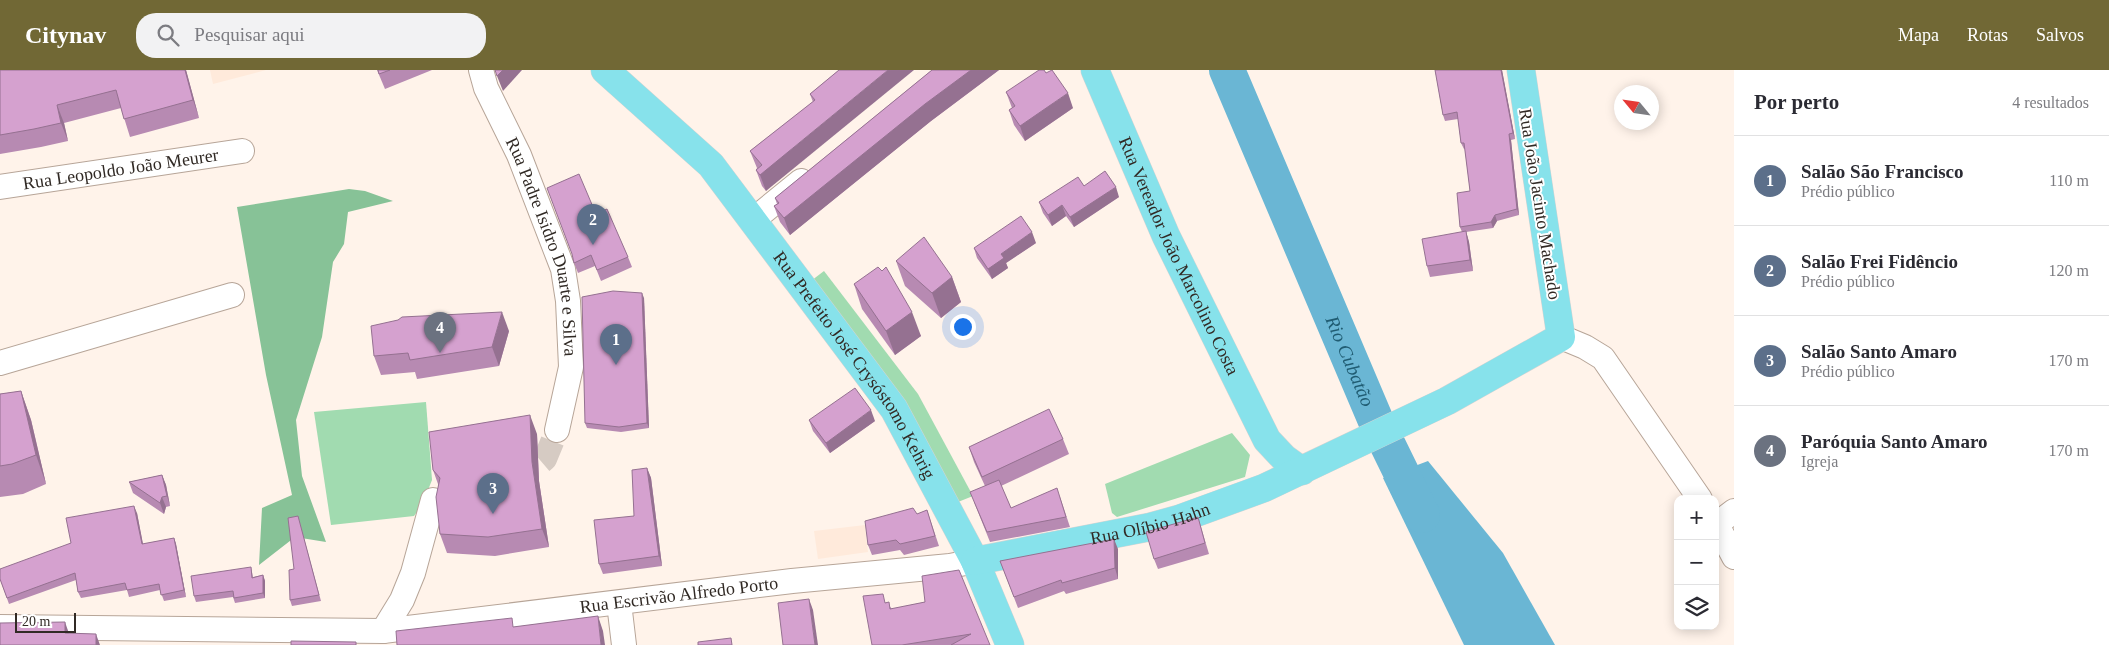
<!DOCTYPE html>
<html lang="pt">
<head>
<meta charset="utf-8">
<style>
  :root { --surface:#fff; --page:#f2f2f3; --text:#2b2b33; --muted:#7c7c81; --line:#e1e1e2; --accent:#716835 }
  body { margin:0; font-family:Georgia,serif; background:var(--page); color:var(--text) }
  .controls { position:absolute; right:15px; bottom:15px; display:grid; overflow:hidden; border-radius:10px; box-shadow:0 2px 12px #0003 }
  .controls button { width:45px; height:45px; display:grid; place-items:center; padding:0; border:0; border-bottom:1px solid var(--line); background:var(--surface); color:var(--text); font:25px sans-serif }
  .compass { position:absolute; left:1614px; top:15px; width:45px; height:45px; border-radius:50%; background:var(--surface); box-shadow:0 2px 12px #0003; rotate:299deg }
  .scale { position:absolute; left:15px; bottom:12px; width:61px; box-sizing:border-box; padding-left:5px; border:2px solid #312a25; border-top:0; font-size:14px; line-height:18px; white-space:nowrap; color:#312a25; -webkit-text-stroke:4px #fff; paint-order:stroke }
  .you { position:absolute; left:962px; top:256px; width:18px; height:18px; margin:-12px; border:4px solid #fff; border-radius:50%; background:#1a73e8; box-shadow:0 0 0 8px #1a73e833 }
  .badge { display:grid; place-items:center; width:32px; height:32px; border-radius:50%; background:var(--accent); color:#fff; font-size:16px; font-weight:700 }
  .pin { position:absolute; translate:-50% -41px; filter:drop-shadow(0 1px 2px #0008) }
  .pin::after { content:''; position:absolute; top:26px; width:18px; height:15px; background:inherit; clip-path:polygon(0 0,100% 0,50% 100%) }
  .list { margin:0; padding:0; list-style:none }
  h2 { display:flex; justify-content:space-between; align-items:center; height:65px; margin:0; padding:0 20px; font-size:21px }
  h2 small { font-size:16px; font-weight:400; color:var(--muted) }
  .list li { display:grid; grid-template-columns:32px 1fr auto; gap:15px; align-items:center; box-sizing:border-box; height:90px; padding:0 20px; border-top:1px solid var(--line) }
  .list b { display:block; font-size:19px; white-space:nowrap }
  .list p { margin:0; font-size:16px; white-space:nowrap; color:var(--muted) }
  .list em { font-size:16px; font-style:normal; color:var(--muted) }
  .icon { flex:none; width:28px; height:28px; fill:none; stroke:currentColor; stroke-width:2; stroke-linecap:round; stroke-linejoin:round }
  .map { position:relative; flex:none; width:1734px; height:575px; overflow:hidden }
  header { display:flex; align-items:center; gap:30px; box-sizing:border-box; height:70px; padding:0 25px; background:var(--accent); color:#fff }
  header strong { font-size:24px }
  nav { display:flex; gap:28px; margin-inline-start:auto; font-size:18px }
  .search { width:350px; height:45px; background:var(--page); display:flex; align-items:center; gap:12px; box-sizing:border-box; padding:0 18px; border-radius:20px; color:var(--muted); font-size:19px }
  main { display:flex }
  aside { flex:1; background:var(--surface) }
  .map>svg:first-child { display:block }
  .built { fill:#ffeadb }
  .green { fill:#a1dbb0 }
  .forest { fill:#87c297 }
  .water { fill:#6ab6d4 }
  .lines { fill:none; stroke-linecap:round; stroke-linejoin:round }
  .river { stroke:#6ab6d4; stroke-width:36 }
  .minor-tunnel { stroke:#d6cbc3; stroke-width:24; stroke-dasharray:24 12; stroke-linecap:butt }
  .minor-casing { stroke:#b7a598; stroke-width:26 }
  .major-casing { stroke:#d6d4d3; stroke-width:29 }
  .minor { stroke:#fff; stroke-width:24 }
  .major { stroke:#87e2eb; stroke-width:28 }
  .wall { fill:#b78ab2 }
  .shaded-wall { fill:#957191 }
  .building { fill:#d5a1cf; stroke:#957191 }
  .labels { text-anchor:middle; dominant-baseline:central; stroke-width:4; stroke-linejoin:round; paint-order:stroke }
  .street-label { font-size:18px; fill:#312a25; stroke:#fff }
  .water-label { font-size:19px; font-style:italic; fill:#205c72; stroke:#fff }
</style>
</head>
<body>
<header>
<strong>Citynav</strong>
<div class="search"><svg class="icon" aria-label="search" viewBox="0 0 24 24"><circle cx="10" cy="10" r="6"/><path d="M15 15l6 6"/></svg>Pesquisar aqui</div>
<nav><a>Mapa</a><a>Rotas</a><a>Salvos</a></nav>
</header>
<main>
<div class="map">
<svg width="1734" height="575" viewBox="0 0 1734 575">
  <rect width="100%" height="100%" fill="#fff3ea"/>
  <g class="built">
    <polygon points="210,0 266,0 213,14"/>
    <polygon points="865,455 868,482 818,489 814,461"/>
  </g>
  <g class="green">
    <polygon points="824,201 918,324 973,426 953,434 807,214"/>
    <polygon points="426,332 432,410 422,435 414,446 331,455 314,342"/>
    <polygon points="1232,363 1250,385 1245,407 1117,447 1112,443 1105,414"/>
  </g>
  <polygon class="forest" points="349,119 365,121 393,131 348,142 344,174 333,192 322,267 296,350 302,406 326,472 295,467 259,495 262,438 292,425 266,305 237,137"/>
  <polygon class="water" points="1428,391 1503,483 1555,575 1464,575 1383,408"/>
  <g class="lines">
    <path class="river" id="s1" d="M1227,0l149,351 46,94"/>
    <polyline class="minor-tunnel" points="510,409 538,395 545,389 557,360"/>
    <g class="minor-casing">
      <g id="minor">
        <path id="s2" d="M481,0l5,18 33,67 44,114 5,32 3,66 -14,63"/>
        <path id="s3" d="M0,117l242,-36"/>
        <polyline points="752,151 801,111"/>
        <polyline points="1561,267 1585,277 1603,288 1700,429"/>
        <polyline points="0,293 232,225"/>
        <polyline points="1715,451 1734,487"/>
        <polyline points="1717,454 1734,441"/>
        <polyline points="619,533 624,575"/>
        <path id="s4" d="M0,557l383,4 409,-50 158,-15 25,-5"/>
        <polyline points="383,561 402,530 413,503 433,430"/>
      </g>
    </g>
    <g class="major-casing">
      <g id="major">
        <path id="s5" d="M605,0l106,95 183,244 81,152 35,84"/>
        <path id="s6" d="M1095,0l71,166 101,204 17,18 18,13"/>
        <path id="s7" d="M975,491l175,-34 29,-8 85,-31 183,-87 114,-64 -40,-267"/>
      </g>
    </g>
    <use href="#minor" class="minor"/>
    <use href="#major" class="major"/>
  </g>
  <g class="wall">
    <polygon points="0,0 186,0 199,48 130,67 121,38 64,53 68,71 41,77 0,84"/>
    <polygon points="377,0 432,0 385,19"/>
    <polygon points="839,0 766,121 762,116 756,100 757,98 750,81 813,32 810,24"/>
    <polygon points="932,0 999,0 931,51 790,165 780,152 774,136 777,134 775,128"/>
    <polygon points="1435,0 1502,0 1515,69 1511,70 1519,145 1497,151 1493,158 1466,162 1469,172 1473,201 1430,207 1427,196 1462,162 1460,157 1470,121 1465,79 1464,79 1461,73 1458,49 1445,51 1443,45"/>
    <polygon points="1006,22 1073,38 1025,71 1014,55 1009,40 1012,38"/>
    <polygon points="1084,116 1119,127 1074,157 1066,146 1052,156 1043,143 1039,132"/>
    <polygon points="596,144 628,187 632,197 601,211 595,196 578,203 574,193"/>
    <polygon points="1036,173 1006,193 1008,198 992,209 977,188 974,178"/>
    <polygon points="896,191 952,207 961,232 941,248 905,216"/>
    <polygon points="882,201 921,266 895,285 862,239 854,214"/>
    <polygon points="644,228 649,358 621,362 587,358 585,353"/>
    <polygon points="509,261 499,296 417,309 415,302 381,305 374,286"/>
    <polygon points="21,321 31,350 46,414 23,424 0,427 0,324"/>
    <polygon points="809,350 875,351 830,383 813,361"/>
    <polygon points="537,364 539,411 549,477 495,486 447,483 440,464 438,414 433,400"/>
    <polygon points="1063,369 1069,384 1001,416 1011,438 1060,427 1070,457 990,472 974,432 985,416 974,392 969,377"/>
    <polygon points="647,398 651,408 662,496 603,504 599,494 634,446"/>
    <polygon points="162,405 166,415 170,436 166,437 164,444 133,423 129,412"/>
    <polygon points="927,440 939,476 904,485 900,480 872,485 868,475 917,444"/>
    <polygon points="137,443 143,474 174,468 176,474 186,527 164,531 160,520 129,527 127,520 81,528 78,522 76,510 9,534 0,509 71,473"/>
    <polygon points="298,446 321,531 292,536 290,530 294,499"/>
    <polygon points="1198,447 1209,484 1158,499 1154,489"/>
    <polygon points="1118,479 1118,509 1066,524 1064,521 1018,538 1000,491"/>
    <polygon points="251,497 253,507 263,505 265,511 265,528 235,533 233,527 196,532 194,526"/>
    <polygon points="886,532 892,539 925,532 990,575 872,575"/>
  </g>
  <g class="shaded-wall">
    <polygon points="185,0 186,0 199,48 193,30"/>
    <polygon points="503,0 522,0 503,21 497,6"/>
    <polygon points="888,0 914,0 766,121 760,105"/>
    <polygon points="971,0 999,0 931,51 790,165 784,148 925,34"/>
    <polygon points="1501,0 1502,0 1515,69 1513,63"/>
    <polygon points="1068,23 1073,38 1025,71 1020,56"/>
    <polygon points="57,35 64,53 68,71 61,53"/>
    <polygon points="1509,64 1511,70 1519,145 1517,139"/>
    <polygon points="1116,117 1119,127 1074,157 1070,147"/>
    <polygon points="1062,135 1066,146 1052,156 1048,145"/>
    <polygon points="1495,145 1497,151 1493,158 1491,152"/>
    <polygon points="1466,161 1469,172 1473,201 1470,190"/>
    <polygon points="1032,162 1036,173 1006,193 1008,198 992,209 988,199 1001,184"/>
    <polygon points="952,207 961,232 941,248 932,223"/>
    <polygon points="642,223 644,228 649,358 647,353"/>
    <polygon points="502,242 509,261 499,296 492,277"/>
    <polygon points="912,242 921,266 895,285 886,261"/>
    <polygon points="21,321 31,350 46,414 36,385"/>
    <polygon points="871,340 875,351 830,383 826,373"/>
    <polygon points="530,345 537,364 539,411 549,477 542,459 532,392"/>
    <polygon points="647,398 651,408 662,496 659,486"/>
    <polygon points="162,405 166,415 170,436 167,426"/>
    <polygon points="162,427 166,437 164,444 160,433"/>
    <polygon points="134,436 137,443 144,480 142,474"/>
    <polygon points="174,468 176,474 186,527 184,520"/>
    <polygon points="1114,469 1118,479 1118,509 1115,498"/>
    <polygon points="263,505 265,511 265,528 263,523"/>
    <polygon points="809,529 813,540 818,575 815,575"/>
    <polygon points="598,546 603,561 605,575 601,575"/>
    <polygon points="65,552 73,575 65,563"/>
    <polygon points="96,564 100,575 96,575"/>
  </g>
  <g class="building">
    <polygon points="0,0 185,0 193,30 124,49 116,20 57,35 61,53 34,59 0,65"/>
    <polygon points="378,0 390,0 379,4"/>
    <polygon points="495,0 503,0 497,6"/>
    <polygon points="839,0 888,0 760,105 756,100 762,95 750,81 815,30 810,24"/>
    <polygon points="932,0 971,0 925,34 784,148 774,136 779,133 775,128"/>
    <polygon points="1039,0 1044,0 1046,3 1052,0 1068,23 1020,56 1009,40 1015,36 1006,22"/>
    <polygon points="1435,0 1501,0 1513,63 1509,64 1517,139 1495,145 1491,152 1460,157 1457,123 1470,121 1464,73 1461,73 1457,42 1443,45"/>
    <polygon points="1105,101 1116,117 1070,147 1062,135 1048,145 1039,132 1078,107 1084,116"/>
    <polygon points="579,104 596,144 607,139 628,187 597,200 591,185 574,193 572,184 547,118"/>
    <polygon points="1021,146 1032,162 1001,184 1004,188 988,199 974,178"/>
    <polygon points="1466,161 1470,190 1427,196 1422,169"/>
    <polygon points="924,167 952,207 932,223 896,191"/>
    <polygon points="878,197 882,201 886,197 912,242 886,261 854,214"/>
    <polygon points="613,221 642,223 647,353 619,357 585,353 582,227"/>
    <polygon points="502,242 492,277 410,290 408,283 374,286 371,256 398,250 402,247"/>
    <polygon points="855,318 871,340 826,373 809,350"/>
    <polygon points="21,321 36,385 12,394 0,396 0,324"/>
    <polygon points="1049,339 1063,369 982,407 969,377"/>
    <polygon points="530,345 532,392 542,459 488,467 440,464 436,427 440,408 433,400 429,362"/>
    <polygon points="647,398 659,486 599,494 594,450 634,446 632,400"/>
    <polygon points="162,405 167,426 162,427 160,433 129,412"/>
    <polygon points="999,410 1011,438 1057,418 1066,447 987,462 970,422"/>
    <polygon points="134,436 142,474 174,468 184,520 161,525 159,514 127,520 125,513 78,522 75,503 7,528 0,509 0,499 71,473 66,448"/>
    <polygon points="913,438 917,444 927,440 935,466 900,474 896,470 868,475 865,451"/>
    <polygon points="298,446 319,525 290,530 289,500 294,499 288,448"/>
    <polygon points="1198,447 1205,473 1154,489 1146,462"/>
    <polygon points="1114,469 1115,498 1062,513 1061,510 1014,527 1000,491"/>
    <polygon points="251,497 252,508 263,505 263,523 234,528 233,521 194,526 191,506"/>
    <polygon points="959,500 990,575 951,575 971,564 902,575 872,575 863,526 883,524 885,533 889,532 890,539 925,532 922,506"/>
    <polygon points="809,529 815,575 783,575 778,533"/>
    <polygon points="598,546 601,575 397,575 396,561 512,548 513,557"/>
    <polygon points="65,552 65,563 96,564 96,575 0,575 0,553"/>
    <polygon points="731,568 732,575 698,575 698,572"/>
    <polygon points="291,571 356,572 356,575 291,575"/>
  </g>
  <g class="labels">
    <g class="street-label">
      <text stroke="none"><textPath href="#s3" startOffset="122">Rua Leopoldo João Meurer</textPath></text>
      <text transform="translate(1540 134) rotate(81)">Rua João Jacinto Machado</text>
      <text stroke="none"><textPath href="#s2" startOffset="189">Rua Padre Isidro Duarte e Silva</textPath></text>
      <text stroke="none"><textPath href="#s6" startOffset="204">Rua Vereador João Marcolino Costa</textPath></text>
      <text stroke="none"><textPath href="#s5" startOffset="389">Rua Prefeito José Crysóstomo Kehrig</textPath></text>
      <text stroke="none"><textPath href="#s7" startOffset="179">Rua Olíbio Hahn</textPath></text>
      <text stroke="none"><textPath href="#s4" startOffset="681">Rua Escrivão Alfredo Porto</textPath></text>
    </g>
    <g class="water-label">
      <text stroke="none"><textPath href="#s1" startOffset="316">Rio Cubatão</textPath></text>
    </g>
  </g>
</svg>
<div class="controls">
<button>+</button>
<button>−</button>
<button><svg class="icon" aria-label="layers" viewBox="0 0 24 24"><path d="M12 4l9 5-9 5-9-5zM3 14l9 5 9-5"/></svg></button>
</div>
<svg class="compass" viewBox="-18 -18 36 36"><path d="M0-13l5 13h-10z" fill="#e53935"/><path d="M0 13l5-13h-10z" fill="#7c7c81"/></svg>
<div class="scale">20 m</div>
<div class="you"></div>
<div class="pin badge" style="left:616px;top:295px;background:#5c6f8a">1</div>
<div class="pin badge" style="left:593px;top:175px;background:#5c6f8a">2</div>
<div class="pin badge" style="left:493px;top:444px;background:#5c6f8a">3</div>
<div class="pin badge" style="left:440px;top:283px;background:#6b7280">4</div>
</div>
<aside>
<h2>Por perto<small>4 resultados</small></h2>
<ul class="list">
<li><span class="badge" style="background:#5c6f8a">1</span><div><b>Salão São Francisco</b><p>Prédio público</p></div><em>110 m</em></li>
<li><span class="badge" style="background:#5c6f8a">2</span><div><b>Salão Frei Fidêncio</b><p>Prédio público</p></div><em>120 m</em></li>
<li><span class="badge" style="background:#5c6f8a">3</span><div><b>Salão Santo Amaro</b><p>Prédio público</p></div><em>170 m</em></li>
<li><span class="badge" style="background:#6b7280">4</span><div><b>Paróquia Santo Amaro</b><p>Igreja</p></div><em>170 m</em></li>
</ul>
</aside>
</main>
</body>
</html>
